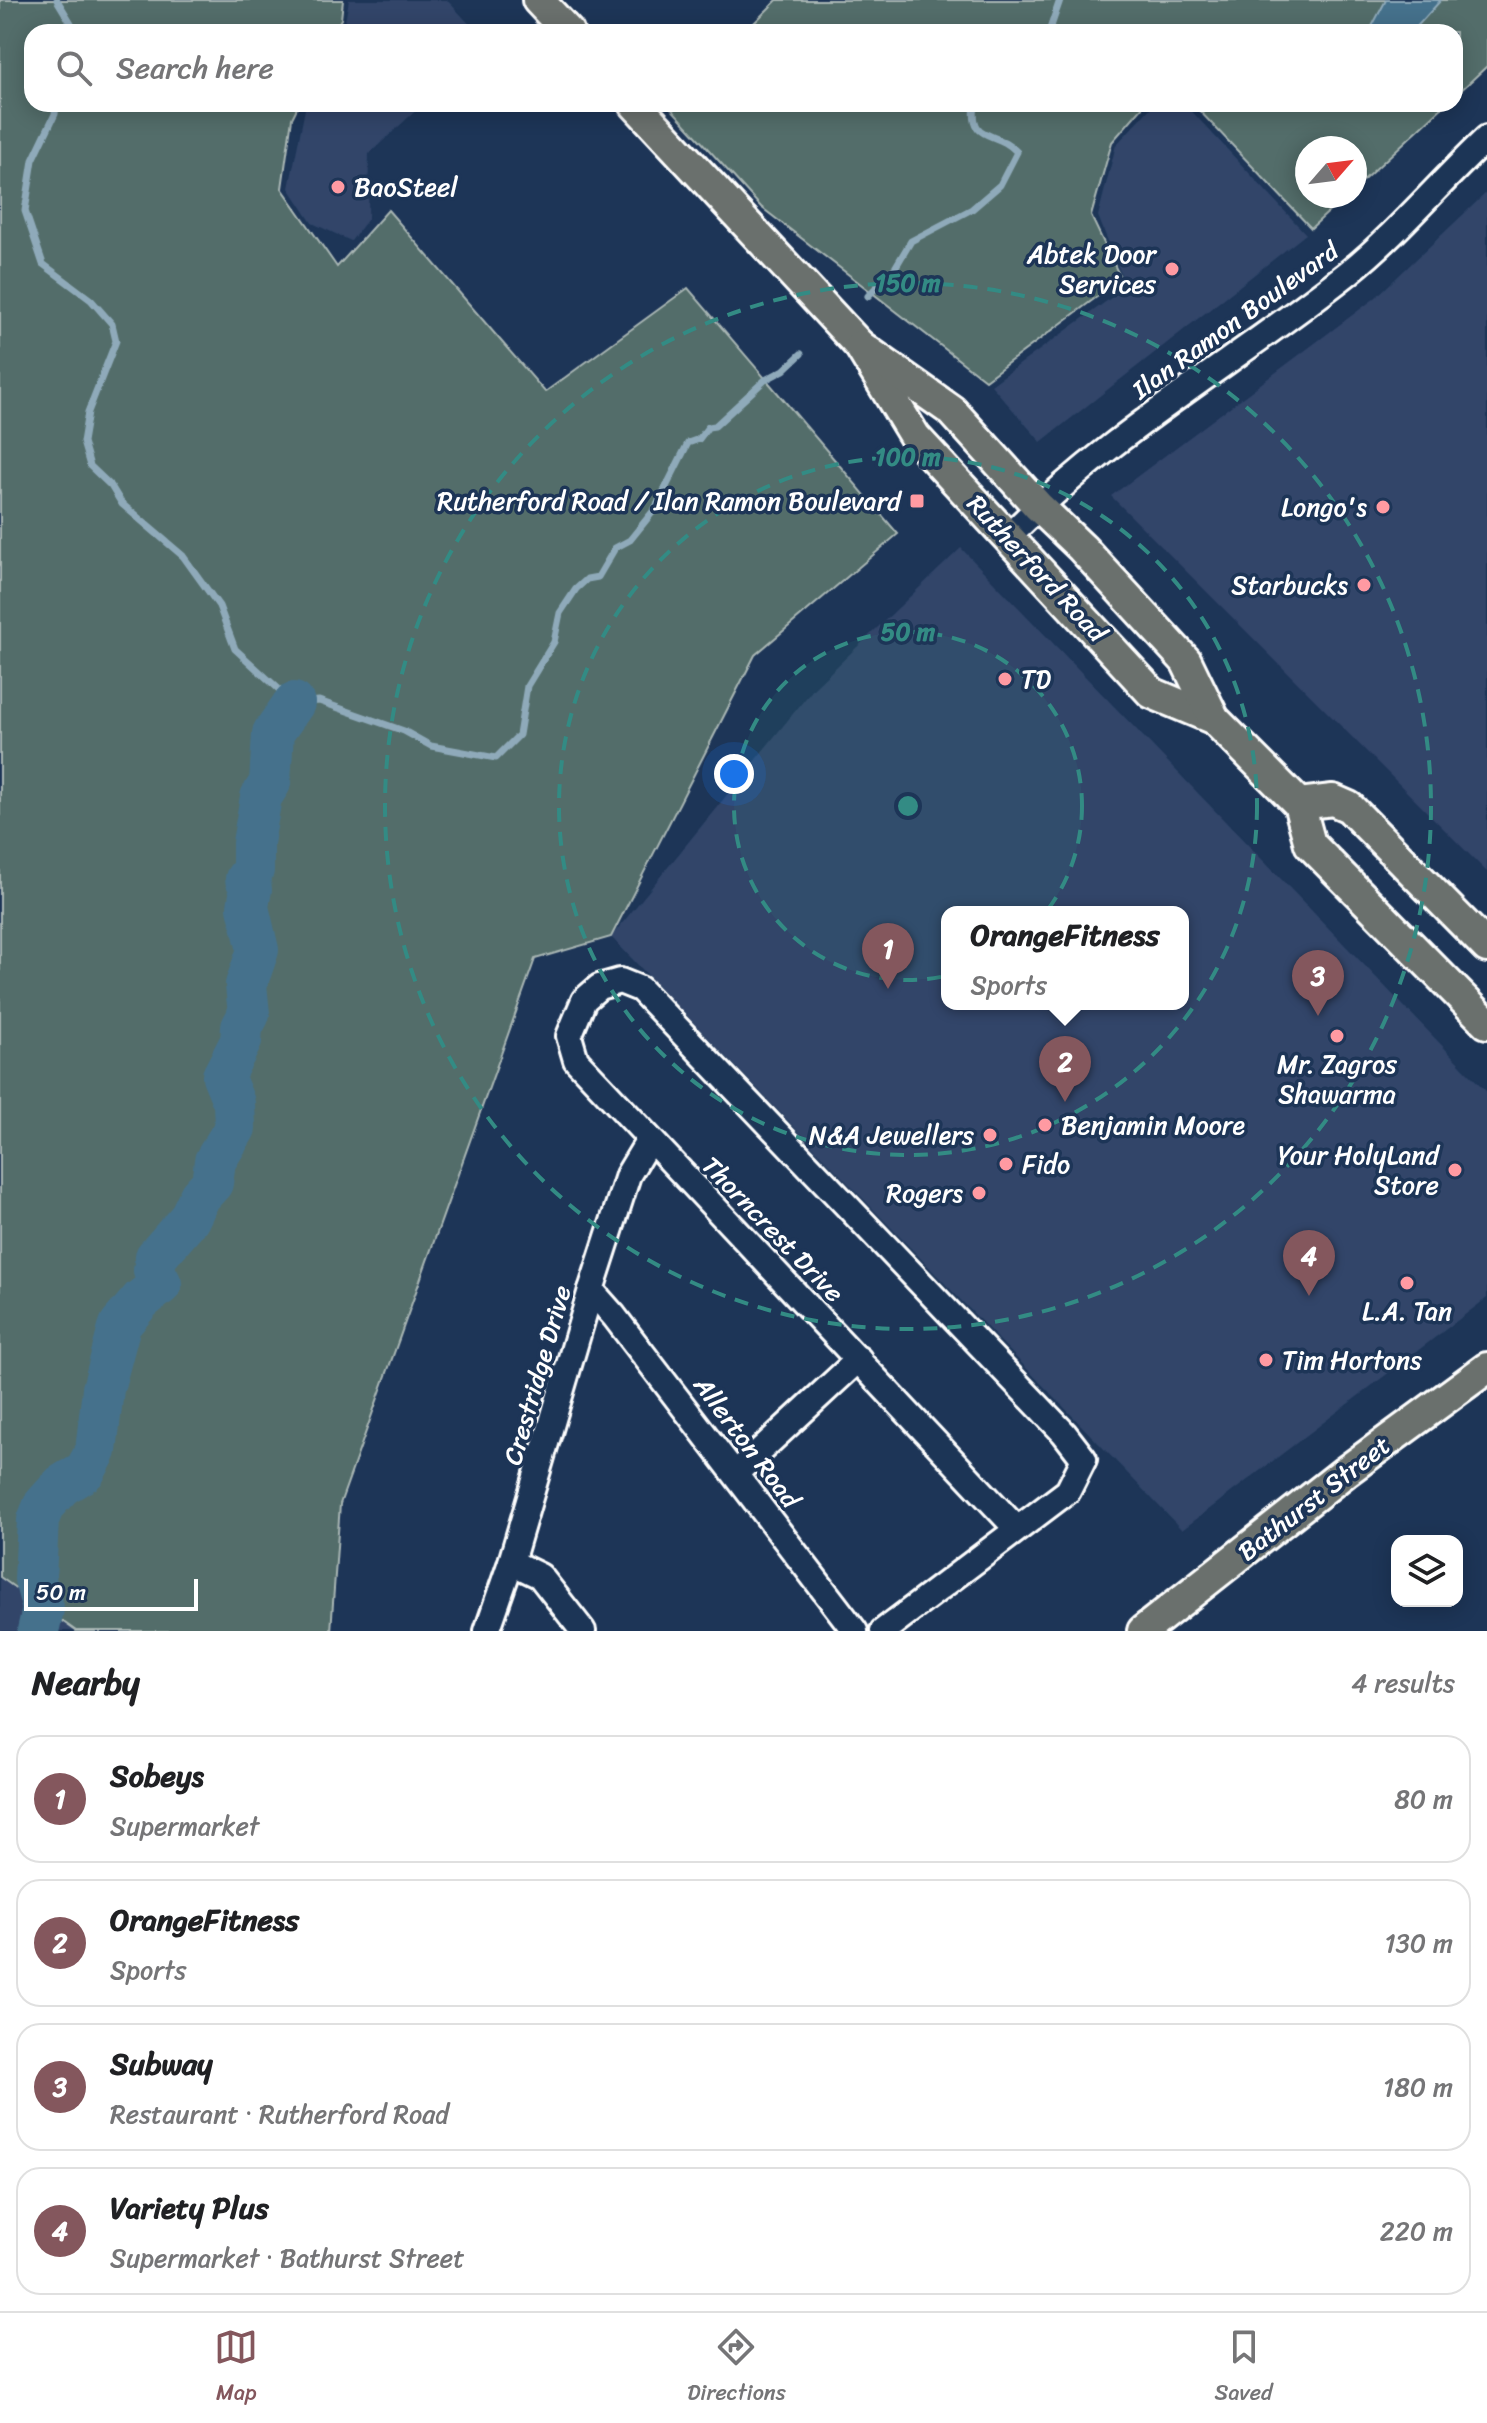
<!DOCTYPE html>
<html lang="en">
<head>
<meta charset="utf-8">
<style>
  :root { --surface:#fff; --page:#f6f6f6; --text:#202124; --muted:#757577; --line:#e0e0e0; --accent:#84575d }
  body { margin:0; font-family:Sriracha,sans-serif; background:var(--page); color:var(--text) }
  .controls { position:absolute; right:24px; bottom:24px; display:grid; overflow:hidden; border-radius:16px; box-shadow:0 4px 20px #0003 }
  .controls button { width:72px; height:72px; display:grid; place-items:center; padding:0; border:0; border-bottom:2px solid var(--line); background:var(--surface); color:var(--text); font:40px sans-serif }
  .compass { position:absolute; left:1295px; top:136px; width:72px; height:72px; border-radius:50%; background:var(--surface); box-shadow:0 4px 20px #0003; rotate:62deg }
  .scale { position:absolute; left:24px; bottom:20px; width:174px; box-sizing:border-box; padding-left:8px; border:4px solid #fff; border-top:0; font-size:22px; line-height:28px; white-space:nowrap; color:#fff; -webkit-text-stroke:6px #1d3557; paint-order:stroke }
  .you { position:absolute; left:734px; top:774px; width:28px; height:28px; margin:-20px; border:6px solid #fff; border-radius:50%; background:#1a73e8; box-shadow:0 0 0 12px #1a73e833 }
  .badge { display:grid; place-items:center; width:52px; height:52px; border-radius:50%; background:var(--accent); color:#fff; font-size:26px; font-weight:700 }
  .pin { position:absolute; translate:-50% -66px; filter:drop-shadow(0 2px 4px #0008) }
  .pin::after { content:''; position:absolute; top:42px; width:28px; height:24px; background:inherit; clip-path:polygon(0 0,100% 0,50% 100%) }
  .popup { position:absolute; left:941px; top:906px; width:248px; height:104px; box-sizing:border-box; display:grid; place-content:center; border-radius:16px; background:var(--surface); filter:drop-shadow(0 2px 6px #0005); font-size:26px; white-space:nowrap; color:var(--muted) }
  .popup b { font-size:30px; color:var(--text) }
  .popup::after { content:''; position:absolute; left:50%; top:100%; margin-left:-16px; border:16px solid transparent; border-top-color:var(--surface) }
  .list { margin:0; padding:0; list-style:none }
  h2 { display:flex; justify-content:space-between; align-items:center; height:104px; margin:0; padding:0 32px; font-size:34px }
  h2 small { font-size:26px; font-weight:400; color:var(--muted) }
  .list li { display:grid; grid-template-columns:52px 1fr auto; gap:24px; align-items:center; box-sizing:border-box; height:128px; margin:0 16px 16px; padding:0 16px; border:2px solid var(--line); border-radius:24px }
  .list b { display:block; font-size:30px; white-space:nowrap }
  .list p { margin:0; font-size:26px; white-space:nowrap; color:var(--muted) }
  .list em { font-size:26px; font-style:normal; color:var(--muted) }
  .icon { flex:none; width:44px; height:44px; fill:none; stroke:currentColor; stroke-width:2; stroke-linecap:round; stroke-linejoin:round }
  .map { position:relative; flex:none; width:1487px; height:1631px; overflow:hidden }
  .search { position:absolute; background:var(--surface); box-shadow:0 4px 20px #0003; left:24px; right:24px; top:24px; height:88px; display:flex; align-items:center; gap:20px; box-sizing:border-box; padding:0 28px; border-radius:24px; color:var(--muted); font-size:30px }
  .sheet { height:680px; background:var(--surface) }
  nav { display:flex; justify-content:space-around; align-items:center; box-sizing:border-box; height:112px; border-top:2px solid var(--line); background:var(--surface); font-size:22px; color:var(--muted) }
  nav a { display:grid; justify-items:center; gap:4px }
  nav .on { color:var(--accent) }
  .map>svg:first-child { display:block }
  .built { fill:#304569; fill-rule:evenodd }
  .green { fill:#536d6a; stroke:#a9b6b4; stroke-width:2 }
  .water { fill:#45718c; stroke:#8faaba; stroke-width:2 }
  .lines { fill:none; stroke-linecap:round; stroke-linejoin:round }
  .stream { stroke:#8faaba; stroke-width:7 }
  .river { stroke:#45718c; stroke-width:42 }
  .minor-casing { stroke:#fff; stroke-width:30 }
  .major-casing { stroke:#fff; stroke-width:36 }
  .minor { stroke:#1d3557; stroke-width:24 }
  .major { stroke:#6a706d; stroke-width:30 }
  .ring { fill:none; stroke:#338b84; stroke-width:4; stroke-dasharray:14 10 }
  .poi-dot { fill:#ff9aa2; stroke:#1d3557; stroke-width:3 }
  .labels { text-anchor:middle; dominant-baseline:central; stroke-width:7; stroke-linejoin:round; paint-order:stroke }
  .poi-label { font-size:26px; fill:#fff; stroke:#1d3557; text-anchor:end }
  .street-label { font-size:26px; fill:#fff; stroke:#1d3557 }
  .centre { fill:#338b84; stroke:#1d3557; stroke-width:4 }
  .ring-label { font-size:24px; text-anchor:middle; font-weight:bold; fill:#338b84; stroke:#1d3557; stroke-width:7; stroke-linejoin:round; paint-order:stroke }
</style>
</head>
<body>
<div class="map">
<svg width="1487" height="1631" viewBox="0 0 1487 1631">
  <rect width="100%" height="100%" fill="#1d3557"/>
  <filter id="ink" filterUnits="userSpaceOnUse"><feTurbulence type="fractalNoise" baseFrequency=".0125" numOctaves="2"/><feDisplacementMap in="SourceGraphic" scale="16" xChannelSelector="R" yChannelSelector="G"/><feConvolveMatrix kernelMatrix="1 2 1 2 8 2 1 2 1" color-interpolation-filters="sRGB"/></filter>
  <g filter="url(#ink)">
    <g class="built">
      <polygon points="349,0 447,0 477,32 343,32"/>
      <polygon points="306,104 423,104 369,154 368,219 351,241 312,223 289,188"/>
      <polygon points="1154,104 1185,104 1306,234 1041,442 991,385 1126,287 1098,216 1116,145"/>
      <polygon points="1487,192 1487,872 1111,496 1375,298"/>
      <path d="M961,548l526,544v206l-305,232 -571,-593 203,-249zM1183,912v92h-236v-92z"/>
      <polygon points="0,1577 76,1631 0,1631"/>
    </g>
    <g class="green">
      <polygon points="0,0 343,0 341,19 334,32 32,32 32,104 299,104 292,118 282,188 337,267 388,210 545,392 688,288 898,534 755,655 611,937 535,959 340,1504 331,1631 76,1631 0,1577"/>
      <polygon points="777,0 1487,0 1487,66 1455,96 1455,32 745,32"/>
      <polygon points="667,104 1145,104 1112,142 1091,216 1121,279 985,380 761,207"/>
      <polygon points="1193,104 1446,104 1355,188 1355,148 1307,148 1307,196 1346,196 1311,228"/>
    </g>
    <polygon class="water" points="1386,0 1441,0 1412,32 1369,32"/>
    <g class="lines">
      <g class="stream">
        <polyline points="57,0 71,23 73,32"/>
        <polyline points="1049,32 1060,0"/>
        <polyline points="56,104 55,114 33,160 25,211 43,264 91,300 112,324 116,341 88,412 83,442 90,466 111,486 122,504 183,556 219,606 235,649 294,703 319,701 404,731 431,746 496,758 519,735 527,686 554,642 560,613 576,589 587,579 598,577 615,548 630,540 655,509 688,443 699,439 708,427 715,426 765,380 784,370 801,354"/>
        <path d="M868,296l27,-28 16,-27 61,-32 28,-24 17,-33c-20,-23 -48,-8 -42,-48"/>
      </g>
      <polyline class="river" points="38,1631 43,1609 35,1579 38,1520 44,1505 62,1485 85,1471 96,1451 103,1389 120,1325 141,1300 161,1284 154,1271 156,1257 189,1219 200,1196 212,1183 215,1161 235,1128 234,1103 223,1076 241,1041 242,1027 249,1014 246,985 258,950 248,907 251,889 246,879 253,870 253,843 261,797 270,783 273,733 294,703"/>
      <g class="minor-casing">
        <g id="minor">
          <path d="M1008,537c101,-103 227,-175 340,-264 50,-40 92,-91 139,-135"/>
          <polyline points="591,1290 614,1316 855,1631"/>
          <polyline points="736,1473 859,1359"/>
          <polyline points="511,1562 540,1576 583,1631"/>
          <polyline points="487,1631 511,1562 591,1290 628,1175 649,1140"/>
          <polyline points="883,1631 1068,1491 1084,1459 1064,1433 640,989 620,981 599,987 584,1000 569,1036 576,1060 1017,1529"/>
        </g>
      </g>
      <g class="major-casing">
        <g id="major">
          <polyline points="538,0 568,32"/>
          <polyline points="635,104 860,346 915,437 1152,693 1214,719"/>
          <polyline points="860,346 952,411 1038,506 1082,548 1186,661 1214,719 1299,804 1310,844 1487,1023"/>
          <polyline points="1299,804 1333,800 1349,807 1487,947"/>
          <polyline points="1143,1631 1345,1472 1487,1368"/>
        </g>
      </g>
      <use href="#minor" class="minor"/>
      <use href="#major" class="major"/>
    </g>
  </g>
  <circle cx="908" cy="806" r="174" fill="#338b84" fill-opacity=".12"/>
  <g class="ring">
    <circle cx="908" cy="806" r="174"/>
    <circle cx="908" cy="806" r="349"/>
    <circle cx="908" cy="806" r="523"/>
  </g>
  <g class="poi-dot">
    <circle cx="338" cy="187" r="8"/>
    <circle cx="1172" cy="269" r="8"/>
    <rect x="909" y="493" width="16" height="16" rx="4"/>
    <circle cx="1383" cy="507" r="8"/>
    <circle cx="1364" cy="585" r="8"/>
    <circle cx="1005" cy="679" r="8"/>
    <circle cx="1337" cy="1036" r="8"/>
    <circle cx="1045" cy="1125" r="8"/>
    <circle cx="990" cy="1135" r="8"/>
    <circle cx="1006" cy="1164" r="8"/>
    <circle cx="1455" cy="1170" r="8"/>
    <circle cx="979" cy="1193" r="8"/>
    <circle cx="1407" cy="1283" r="8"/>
    <circle cx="1266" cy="1360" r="8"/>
  </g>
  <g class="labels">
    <g class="poi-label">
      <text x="354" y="187" text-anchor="start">BaoSteel</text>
      <text x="1156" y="254">Abtek Door<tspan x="1156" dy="30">Services</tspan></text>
      <text x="901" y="501">Rutherford Road / Ilan Ramon Boulevard</text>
      <text x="1367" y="507">Longo's</text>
      <text x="1348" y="585">Starbucks</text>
      <text x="1021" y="679" text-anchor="start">TD</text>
      <text x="1337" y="1064" text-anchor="middle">Mr. Zagros<tspan x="1337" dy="30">Shawarma</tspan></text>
      <text x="1061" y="1125" text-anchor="start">Benjamin Moore</text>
      <text x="974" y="1135">N&amp;A Jewellers</text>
      <text x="1439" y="1155">Your HolyLand<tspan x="1439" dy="30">Store</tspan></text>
      <text x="1022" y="1164" text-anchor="start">Fido</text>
      <text x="963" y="1193">Rogers</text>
      <text x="1407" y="1311" text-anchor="middle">L.A. Tan</text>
      <text x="1282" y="1360" text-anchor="start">Tim Hortons</text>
    </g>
    <g class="street-label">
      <text transform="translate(1235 320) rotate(-36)">Ilan Ramon Boulevard</text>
      <text transform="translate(1037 568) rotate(47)">Rutherford Road</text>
      <text transform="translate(773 1229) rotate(46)">Thorncrest Drive</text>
      <text transform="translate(537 1375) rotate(-74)">Crestridge Drive</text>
      <text transform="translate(747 1442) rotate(53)">Allerton Road</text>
      <text transform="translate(1314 1498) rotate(-38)">Bathurst Street</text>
    </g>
  </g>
  <circle cx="908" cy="806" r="12" class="centre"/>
  <g class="ring-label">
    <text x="908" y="291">150 m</text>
    <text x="908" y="465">100 m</text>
    <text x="908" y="640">50 m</text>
  </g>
</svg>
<div class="controls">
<button><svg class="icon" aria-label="layers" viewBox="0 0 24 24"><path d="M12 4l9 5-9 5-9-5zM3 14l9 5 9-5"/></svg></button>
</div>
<svg class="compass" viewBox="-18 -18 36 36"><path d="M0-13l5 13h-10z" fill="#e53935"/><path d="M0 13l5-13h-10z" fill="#757577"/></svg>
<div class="scale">50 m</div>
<div class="you"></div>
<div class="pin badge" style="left:888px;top:989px">1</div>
<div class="pin badge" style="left:1065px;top:1102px">2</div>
<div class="popup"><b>OrangeFitness</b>Sports</div>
<div class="pin badge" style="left:1318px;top:1016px">3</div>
<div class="pin badge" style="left:1309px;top:1296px">4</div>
<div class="search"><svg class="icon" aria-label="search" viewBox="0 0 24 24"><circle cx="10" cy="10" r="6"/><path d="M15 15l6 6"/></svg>Search here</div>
</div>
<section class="sheet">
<h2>Nearby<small>4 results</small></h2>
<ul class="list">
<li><span class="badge">1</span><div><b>Sobeys</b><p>Supermarket</p></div><em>80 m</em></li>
<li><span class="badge">2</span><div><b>OrangeFitness</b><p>Sports</p></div><em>130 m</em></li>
<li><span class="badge">3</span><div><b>Subway</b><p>Restaurant · Rutherford Road</p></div><em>180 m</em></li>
<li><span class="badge">4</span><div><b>Variety Plus</b><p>Supermarket · Bathurst Street</p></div><em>220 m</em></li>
</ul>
</section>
<nav>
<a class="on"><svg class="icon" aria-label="map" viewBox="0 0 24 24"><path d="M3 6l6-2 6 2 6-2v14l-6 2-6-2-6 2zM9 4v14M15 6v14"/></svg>Map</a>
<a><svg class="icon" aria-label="directions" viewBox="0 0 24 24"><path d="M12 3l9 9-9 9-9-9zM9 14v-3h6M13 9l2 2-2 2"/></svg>Directions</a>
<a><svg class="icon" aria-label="saved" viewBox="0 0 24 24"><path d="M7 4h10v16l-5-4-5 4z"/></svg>Saved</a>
</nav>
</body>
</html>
